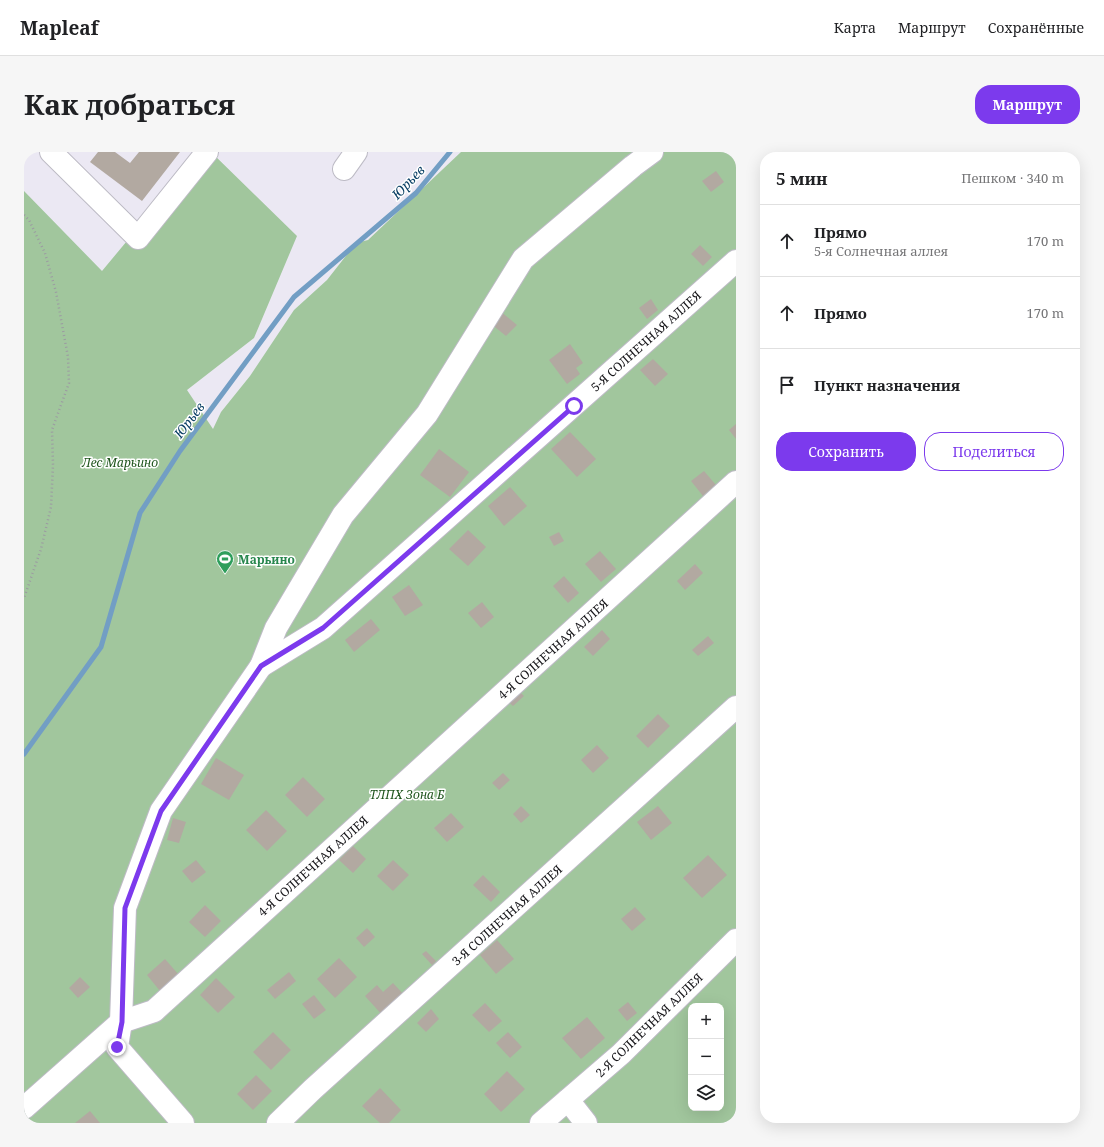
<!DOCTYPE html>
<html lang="ru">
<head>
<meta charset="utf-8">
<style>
  :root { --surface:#fff; --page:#f6f6f6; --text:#202124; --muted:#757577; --line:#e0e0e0; --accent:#7c3aed }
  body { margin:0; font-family:"Noto Serif",serif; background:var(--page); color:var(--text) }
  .controls { position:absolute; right:12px; bottom:12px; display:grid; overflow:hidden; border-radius:8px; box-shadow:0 4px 16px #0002 }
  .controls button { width:36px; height:36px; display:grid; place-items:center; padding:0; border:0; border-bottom:1px solid var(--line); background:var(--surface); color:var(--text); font:20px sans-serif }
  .stop { position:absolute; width:12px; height:12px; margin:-9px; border:3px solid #7c3aed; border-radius:50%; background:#fff }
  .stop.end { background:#7c3aed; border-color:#fff; box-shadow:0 1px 4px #0008 }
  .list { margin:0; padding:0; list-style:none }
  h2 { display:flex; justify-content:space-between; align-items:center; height:52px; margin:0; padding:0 16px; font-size:17px }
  h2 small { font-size:13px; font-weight:400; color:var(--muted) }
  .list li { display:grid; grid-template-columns:26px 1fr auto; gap:12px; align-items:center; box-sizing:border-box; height:72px; padding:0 16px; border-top:1px solid var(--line) }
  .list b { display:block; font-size:15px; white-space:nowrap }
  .list p { margin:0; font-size:13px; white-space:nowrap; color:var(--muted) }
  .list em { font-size:13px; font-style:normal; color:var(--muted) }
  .actions { display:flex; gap:8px; padding:12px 16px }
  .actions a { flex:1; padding:9px 0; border:1px solid var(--accent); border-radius:16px; text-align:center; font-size:14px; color:var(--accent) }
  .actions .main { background:var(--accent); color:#fff }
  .icon { flex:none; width:22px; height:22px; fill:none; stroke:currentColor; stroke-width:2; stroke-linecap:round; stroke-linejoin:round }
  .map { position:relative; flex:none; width:712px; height:971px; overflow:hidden; border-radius:16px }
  header { display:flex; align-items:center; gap:24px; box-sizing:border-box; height:56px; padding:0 20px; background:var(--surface); border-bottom:1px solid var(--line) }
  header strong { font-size:19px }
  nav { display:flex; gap:22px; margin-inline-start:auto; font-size:14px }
  .intro { display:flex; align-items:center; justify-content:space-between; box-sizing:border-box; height:96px; padding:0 24px }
  h1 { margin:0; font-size:28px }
  .button { padding:10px 18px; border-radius:16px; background:var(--accent); color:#fff; font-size:14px; font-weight:700 }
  main { display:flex; gap:24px; padding:0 24px }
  aside { flex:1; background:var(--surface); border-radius:16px; box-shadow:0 4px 16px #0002 }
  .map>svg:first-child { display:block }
  .green { fill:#a1c69d; fill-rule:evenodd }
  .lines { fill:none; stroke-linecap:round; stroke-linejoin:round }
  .stream { stroke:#729ec4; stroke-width:5 }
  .building { fill:#b2a9a1 }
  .minor-casing { stroke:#bdbbc5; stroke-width:24 }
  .path { stroke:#9c9aa2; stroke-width:2.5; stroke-dasharray:1 3; stroke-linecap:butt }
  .minor { stroke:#fff; stroke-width:22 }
  .route { stroke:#7c3aed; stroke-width:5 }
  .labels { text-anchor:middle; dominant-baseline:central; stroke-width:3; stroke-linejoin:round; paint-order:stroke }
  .street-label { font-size:12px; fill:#161519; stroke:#fff }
  .park-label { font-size:12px; font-style:italic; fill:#1e541c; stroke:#fff }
  .leisure-label { font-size:12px; font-weight:bold; fill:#27864d; stroke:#fff; text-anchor:start }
  .water-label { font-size:13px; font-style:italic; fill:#083e63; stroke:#fff }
</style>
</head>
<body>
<header>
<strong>Mapleaf</strong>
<nav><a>Карта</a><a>Маршрут</a><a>Сохранённые</a></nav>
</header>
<div class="intro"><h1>Как добраться</h1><a class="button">Маршрут</a></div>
<main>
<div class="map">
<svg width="712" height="971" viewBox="0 0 712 971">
  <rect width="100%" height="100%" fill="#ebe8f3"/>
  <path class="green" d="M177,0h10l86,84 -43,102 -67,52 26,39 8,-17 29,-36 44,-66 33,-30 29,-37 12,-3 93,-88h275v971h-712v-932l78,80zM667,854h30v102h-30z"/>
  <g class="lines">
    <polyline class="stream" points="0,602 77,495 116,361 156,299 270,145 392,41 426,0"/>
  </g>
  <g class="building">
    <polygon points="74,0 91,0 106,11 115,0 156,0 118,49 66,10"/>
    <polygon points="692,19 700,30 687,40 678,29"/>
    <polygon points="676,93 688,105 679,114 667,102"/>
    <polygon points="627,147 634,158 623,167 615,156"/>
    <polygon points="476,159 493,173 482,184 466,171"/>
    <polygon points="546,192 559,211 552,216 556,222 543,232 525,208"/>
    <polygon points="629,207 644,222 631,234 616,218"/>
    <polygon points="712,272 712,287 705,278"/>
    <polygon points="546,280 572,307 553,325 527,297"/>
    <polygon points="415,297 445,320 426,345 396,323"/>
    <polygon points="680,319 692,333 679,344 667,329"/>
    <polygon points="486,335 503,354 480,374 464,354"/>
    <polygon points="444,378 462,395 444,414 425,397"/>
    <polygon points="535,380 540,389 530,394 525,385"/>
    <polygon points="576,399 592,417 577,430 561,412"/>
    <polygon points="671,412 679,421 661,438 653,429"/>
    <polygon points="540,424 555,441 544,451 529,434"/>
    <polygon points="385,433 399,453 381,464 368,445"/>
    <polygon points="458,450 470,465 457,476 444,461"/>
    <polygon points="347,467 356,478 330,500 321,488"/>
    <polygon points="578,478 586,487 569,504 560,495"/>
    <polygon points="684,484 690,491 674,504 668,498"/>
    <polygon points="494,538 500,544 489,554 483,549"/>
    <polygon points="634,562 646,574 624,596 612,584"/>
    <polygon points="573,593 585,606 569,621 557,608"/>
    <polygon points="192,606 220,623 205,648 177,632"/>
    <polygon points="479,621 486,628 475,638 468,631"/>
    <polygon points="279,625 301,647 283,665 261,643"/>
    <polygon points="497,654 506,663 497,671 489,662"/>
    <polygon points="634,654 648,671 627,688 613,670"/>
    <polygon points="242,658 263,679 243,699 222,678"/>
    <polygon points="427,661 440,675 423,690 410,676"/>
    <polygon points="149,666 162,670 155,691 143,688"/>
    <polygon points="329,694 342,707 329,721 315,708"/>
    <polygon points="684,703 703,723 678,746 659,726"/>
    <polygon points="172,708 182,720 168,731 158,719"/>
    <polygon points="369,708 385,723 369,739 353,724"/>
    <polygon points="459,723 476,740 467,750 449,733"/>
    <polygon points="181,753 197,769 181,785 165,770"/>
    <polygon points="611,755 622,767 608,779 597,767"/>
    <polygon points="343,776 351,785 340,795 332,786"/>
    <polygon points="473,788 490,807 472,822 456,803"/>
    <polygon points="402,799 412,809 408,813 398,802"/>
    <polygon points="315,806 333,825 311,846 293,827"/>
    <polygon points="141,807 155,823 136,839 123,823"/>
    <polygon points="265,820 272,829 251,847 243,838"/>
    <polygon points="56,825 66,835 54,846 45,836"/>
    <polygon points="192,826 211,845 194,861 176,843"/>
    <polygon points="369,831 382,845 360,865 341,844 353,833 359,840"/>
    <polygon points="290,843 302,858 290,867 278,852"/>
    <polygon points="604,850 613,861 603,869 594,858"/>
    <polygon points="461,851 478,869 465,880 448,863"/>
    <polygon points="407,857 415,867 402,880 393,871"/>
    <polygon points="563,865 581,886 557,907 538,886"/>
    <polygon points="249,880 267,898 247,918 229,900"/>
    <polygon points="484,880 498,895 486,906 472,891"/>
    <polygon points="483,919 501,937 477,960 460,942"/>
    <polygon points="232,923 248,939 229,958 213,942"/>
    <polygon points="356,936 377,958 365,971 356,971 338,954"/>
    <polygon points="66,959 76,971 51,971"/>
  </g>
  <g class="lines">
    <g class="minor-casing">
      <g id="minor">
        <polyline points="27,0 114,86 183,0"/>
        <polyline points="320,17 332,0"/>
        <polyline points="237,514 299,476 712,109"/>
        <polyline points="544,948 562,971"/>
        <polyline points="0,956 97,870 130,859 712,330"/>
        <polyline points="159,971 93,895 97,870 101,756 137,659 237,514 252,476 319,363 403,262 499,107 609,14 628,0"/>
        <polyline points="254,971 289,937 712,555"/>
        <polyline points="517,971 597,902 712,788"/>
      </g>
    </g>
    <polyline class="path" points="0,63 5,68 21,101 32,140 44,205 45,231 28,278 29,313 27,355 17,397 0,446"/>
    <use href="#minor" class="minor"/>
  </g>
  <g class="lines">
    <polyline class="route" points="93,895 98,870 101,756 137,659 237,514 299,476 550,254"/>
  </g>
  <defs>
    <g id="stadium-pin" transform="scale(0.9)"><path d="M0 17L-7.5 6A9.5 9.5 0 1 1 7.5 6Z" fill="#2e9e5b" stroke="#fff"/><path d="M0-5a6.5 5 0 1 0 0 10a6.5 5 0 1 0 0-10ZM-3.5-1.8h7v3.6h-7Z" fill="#fff"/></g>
  </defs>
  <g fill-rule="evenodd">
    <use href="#stadium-pin" x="201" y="407"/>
  </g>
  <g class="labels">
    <g class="street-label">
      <text transform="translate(622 189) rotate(-42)">5-Я СОЛНЕЧНАЯ АЛЛЕЯ</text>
      <text transform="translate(529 497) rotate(-42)">4-Я СОЛНЕЧНАЯ АЛЛЕЯ</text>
      <text transform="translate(289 714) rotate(-42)">4-Я СОЛНЕЧНАЯ АЛЛЕЯ</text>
      <text transform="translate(483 763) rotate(-42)">3-Я СОЛНЕЧНАЯ АЛЛЕЯ</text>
      <text transform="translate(625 873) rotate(-44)">2-Я СОЛНЕЧНАЯ АЛЛЕЯ</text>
    </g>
    <g class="park-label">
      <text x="96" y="310">Лес Марьино</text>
      <text x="383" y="642">ТЛПХ Зона Б</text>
    </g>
    <g class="leisure-label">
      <text x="214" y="407">Марьино</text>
    </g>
    <g class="water-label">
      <text transform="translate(384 30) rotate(-46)">Юрьев</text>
      <text transform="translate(165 268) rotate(-53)">Юрьев</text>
    </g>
  </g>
</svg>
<div class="controls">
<button>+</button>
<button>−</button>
<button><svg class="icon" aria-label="layers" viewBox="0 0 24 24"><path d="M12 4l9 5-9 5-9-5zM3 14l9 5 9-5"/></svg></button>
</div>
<div class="stop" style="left:550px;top:254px"></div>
<div class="stop end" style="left:93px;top:895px"></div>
</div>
<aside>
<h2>5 мин<small>Пешком · 340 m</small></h2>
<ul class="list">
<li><svg class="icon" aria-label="ahead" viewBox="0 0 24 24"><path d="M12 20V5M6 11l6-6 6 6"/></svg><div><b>Прямо</b><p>5-я Солнечная аллея</p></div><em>170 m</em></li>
<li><svg class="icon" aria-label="ahead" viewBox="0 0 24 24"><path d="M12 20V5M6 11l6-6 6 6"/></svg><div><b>Прямо</b></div><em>170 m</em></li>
<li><svg class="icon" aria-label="arrive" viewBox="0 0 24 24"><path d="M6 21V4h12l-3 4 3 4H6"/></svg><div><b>Пункт назначения</b></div></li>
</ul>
<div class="actions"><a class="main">Сохранить</a><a>Поделиться</a></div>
</aside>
</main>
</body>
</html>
